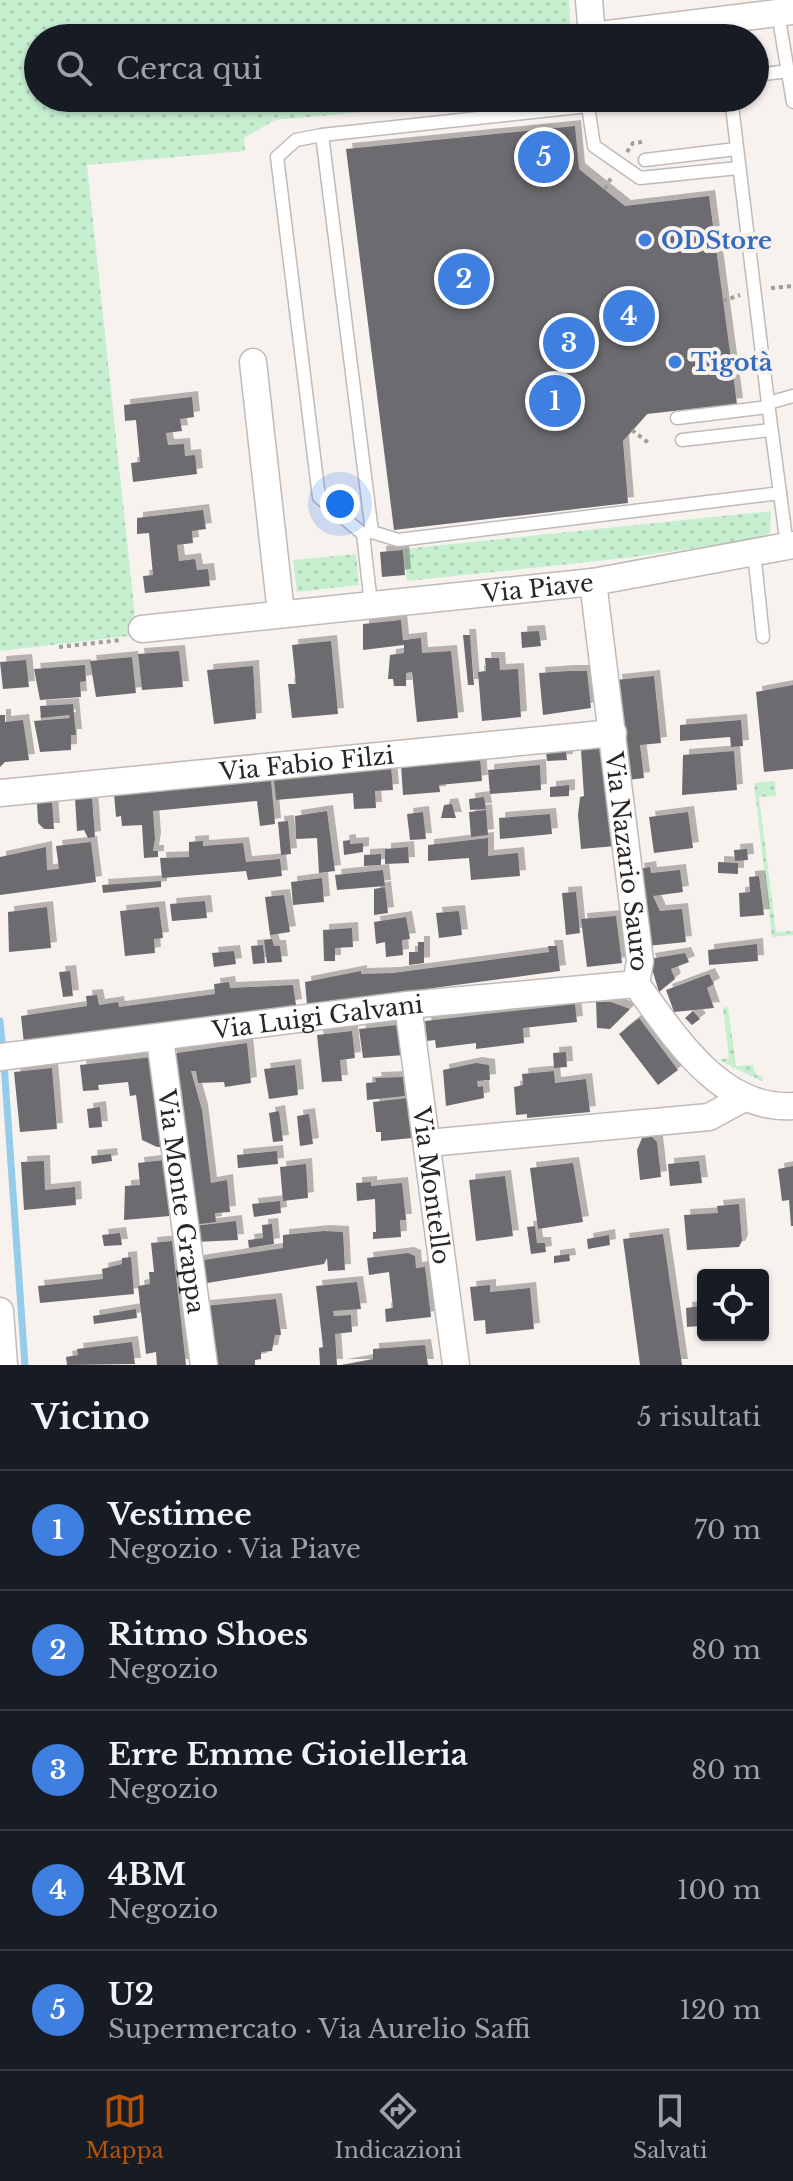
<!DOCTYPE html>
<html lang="it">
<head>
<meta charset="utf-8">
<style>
  :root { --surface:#171b24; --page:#242831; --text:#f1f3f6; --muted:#9ea1a6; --line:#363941; --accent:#b45309 }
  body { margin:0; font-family:"Libre Baskerville",serif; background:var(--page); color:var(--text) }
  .controls { position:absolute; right:24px; bottom:24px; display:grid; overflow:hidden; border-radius:8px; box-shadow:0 2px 6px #0004 }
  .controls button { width:72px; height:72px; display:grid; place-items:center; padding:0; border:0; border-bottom:2px solid var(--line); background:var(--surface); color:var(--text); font:40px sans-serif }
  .you { position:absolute; left:340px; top:504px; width:28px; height:28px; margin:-20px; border:6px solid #fff; border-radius:50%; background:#1a73e8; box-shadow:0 0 0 12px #1a73e833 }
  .badge { display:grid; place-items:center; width:52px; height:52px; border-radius:50%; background:var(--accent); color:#fff; font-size:26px; font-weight:700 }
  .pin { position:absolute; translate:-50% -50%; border:4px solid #fff; box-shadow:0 2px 8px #0006 }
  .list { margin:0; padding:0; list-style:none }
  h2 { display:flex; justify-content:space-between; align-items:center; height:104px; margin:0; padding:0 32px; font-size:34px }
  h2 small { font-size:26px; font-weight:400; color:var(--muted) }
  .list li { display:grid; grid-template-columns:52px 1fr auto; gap:24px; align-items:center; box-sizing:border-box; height:120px; padding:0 32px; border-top:2px solid var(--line) }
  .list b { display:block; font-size:30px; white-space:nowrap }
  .list p { margin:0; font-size:26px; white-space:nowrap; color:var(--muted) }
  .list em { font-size:26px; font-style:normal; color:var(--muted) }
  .icon { flex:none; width:44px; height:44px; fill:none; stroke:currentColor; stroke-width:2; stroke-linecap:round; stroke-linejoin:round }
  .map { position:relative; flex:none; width:793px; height:1365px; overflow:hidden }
  .search { position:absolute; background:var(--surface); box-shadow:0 2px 6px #0004; left:24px; right:24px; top:24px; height:88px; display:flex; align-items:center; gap:20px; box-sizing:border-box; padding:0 28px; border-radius:44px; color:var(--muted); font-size:30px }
  .sheet { height:704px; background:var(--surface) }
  nav { display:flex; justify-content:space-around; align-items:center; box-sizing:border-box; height:112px; border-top:2px solid var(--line); background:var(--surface); font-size:22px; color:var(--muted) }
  nav a { display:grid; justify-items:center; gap:4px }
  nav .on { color:var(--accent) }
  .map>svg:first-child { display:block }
  .grass { fill:url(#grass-dots) }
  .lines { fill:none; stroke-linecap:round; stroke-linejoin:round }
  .stream { stroke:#94cce9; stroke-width:7 }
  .building { fill:#6c6c70; filter:url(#shadow) }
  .lane-casing { stroke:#c0bab7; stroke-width:15 }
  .street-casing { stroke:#c0bab7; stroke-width:29 }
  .path { stroke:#a29e9c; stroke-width:4; stroke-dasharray:4 4; stroke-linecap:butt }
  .lane { stroke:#fff; stroke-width:12 }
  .street { stroke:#fff; stroke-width:26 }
  .shop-dot { fill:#3f7fe0; stroke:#f8f2ef; stroke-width:3 }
  .labels { text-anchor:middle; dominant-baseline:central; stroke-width:8; stroke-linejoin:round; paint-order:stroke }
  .shop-label { font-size:24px; font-weight:bold; fill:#366cbe; stroke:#f8f2ef; text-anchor:start }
  .street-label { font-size:24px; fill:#2a2827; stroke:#f8f2ef }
</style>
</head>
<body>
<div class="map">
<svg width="793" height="1365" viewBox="0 0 793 1365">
  <defs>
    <pattern id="grass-dots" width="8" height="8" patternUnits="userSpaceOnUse" patternTransform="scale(2)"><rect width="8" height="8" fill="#c6efd0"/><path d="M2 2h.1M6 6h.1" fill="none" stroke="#aacdb3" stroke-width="1.8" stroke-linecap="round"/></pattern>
    <filter id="shadow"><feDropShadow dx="6" dy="-6" stdDeviation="0" flood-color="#0004"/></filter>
  </defs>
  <rect width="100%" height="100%" fill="#f8f2ef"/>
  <g class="grass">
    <polygon points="0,0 569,0 571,38 38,38 38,98 515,98 275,120 244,138 245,151 87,165 137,635 0,651"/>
    <polygon points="771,511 770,532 764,538 626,558 407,581 404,549"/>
    <polygon points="356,554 359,585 297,592 293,560"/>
    <polygon points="775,781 776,796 759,797 776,932 793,931 793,935 772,937 754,783"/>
    <polygon points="728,1007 736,1066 753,1065 756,1075 763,1077 763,1082 719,1060 729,1058 723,1008"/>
  </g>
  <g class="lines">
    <g class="stream">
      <polyline points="0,1021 3,1051"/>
      <polyline points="4,1063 25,1365"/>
    </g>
  </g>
  <g class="building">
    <polygon points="575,126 579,169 625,206 709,196 737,404 647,414 623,441 628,503 394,530 346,149"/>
    <polygon points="192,397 194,417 180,419 182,431 166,433 168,445 184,444 185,456 195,455 197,474 133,482 131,463 140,462 136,420 125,421 124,405"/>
    <polygon points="203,510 206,529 192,531 193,543 177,545 179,561 195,559 197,570 208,569 210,586 145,593 143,576 153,575 149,533 137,534 137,518"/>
    <polygon points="403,550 405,575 382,577 380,552"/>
    <polygon points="401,620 403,640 421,638 422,653 451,651 458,718 417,722 412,672 406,673 406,686 394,686 393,679 388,679 390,655 404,653 404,645 363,650 363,624"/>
    <polygon points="539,631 541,646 522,648 521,632"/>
    <polygon points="463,635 470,635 474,685 468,685"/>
    <polygon points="331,641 338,714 292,718 288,684 296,684 292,645"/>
    <polygon points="179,651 183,687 142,690 138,654"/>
    <polygon points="132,657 136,693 96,697 90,661"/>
    <polygon points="485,658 499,658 500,670 518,669 521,717 482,721 478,672 486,671"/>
    <polygon points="26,660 29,687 3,689 0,662"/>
    <polygon points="85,665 86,681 80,682 81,697 40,700 34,669"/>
    <polygon points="253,666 256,719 214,724 207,670"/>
    <polygon points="569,671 587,671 591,708 543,715 539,673"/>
    <polygon points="654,676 661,743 640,745 644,778 628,780 616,680"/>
    <polygon points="793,685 793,769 764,772 756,692"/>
    <polygon points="73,704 76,735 71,735 71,750 40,752 34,721 70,718 69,715 41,718 40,706"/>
    <polygon points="0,715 5,715 5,722 23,720 29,760 5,762 0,767"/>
    <polygon points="741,720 743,746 731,747 730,737 680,741 680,725"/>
    <polygon points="604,748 616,846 581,849 578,815 580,797 584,796 581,750"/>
    <polygon points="566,751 567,760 547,761 546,752"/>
    <polygon points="734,751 737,790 682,795 683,755"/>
    <polygon points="480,758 482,781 439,785 440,792 403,795 401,765"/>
    <polygon points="540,765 541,790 490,794 488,770"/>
    <polygon points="391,766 393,790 375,791 376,808 354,809 353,793 276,800 274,780"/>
    <polygon points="271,780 275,824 260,826 257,801 153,811 155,839 153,851 158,851 158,857 144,858 142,825 122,826 121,816 116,817 114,794"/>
    <polygon points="569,785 569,796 550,797 550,787"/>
    <polygon points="92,797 95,837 88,838 84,830 77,831 75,798"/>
    <polygon points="484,797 486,809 470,810 469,799"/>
    <polygon points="52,801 54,829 44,829 38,823 37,802"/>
    <polygon points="452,804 456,818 441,818 444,805"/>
    <polygon points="486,810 488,835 471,837 469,812"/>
    <polygon points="327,811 335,871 319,873 317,838 296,839 295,816"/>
    <polygon points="423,812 426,839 410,840 407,814"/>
    <polygon points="688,812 693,848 654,853 649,817"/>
    <polygon points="550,814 552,834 500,839 499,818"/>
    <polygon points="288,821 291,854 281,855 278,822"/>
    <polygon points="488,838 488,856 518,853 520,876 471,880 469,858 428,861 428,845"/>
    <polygon points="350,840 350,844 363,843 363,852 344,855 343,841"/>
    <polygon points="203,841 203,846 243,843 246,862 280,859 282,876 248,880 246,871 162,878 160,858 189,857 189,842"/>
    <polygon points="91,842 96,882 0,895 0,857 46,847 47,870 59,869 56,846"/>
    <polygon points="408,847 409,863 385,864 385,849"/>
    <polygon points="747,849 748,860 735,861 734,850"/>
    <polygon points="381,854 381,865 364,866 364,855"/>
    <polygon points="718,862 738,863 738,874 718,873"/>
    <polygon points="650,867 651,873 680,870 683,892 653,896 660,911 682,909 686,942 647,946 638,869"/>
    <polygon points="383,870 385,886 337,890 335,875"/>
    <polygon points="759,876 764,915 740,917 739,893 750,892 749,877"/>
    <polygon points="322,878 324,902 293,905 291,882"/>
    <polygon points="161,881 161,887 103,893 102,885"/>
    <polygon points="385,887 388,913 374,915 374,889"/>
    <polygon points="576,892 580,933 566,935 562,893"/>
    <polygon points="284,895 290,932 270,935 265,897"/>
    <polygon points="205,901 207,918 172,921 170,904"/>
    <polygon points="47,907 51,948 9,952 8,912"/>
    <polygon points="159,907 163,938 154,939 155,953 125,956 120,911"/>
    <polygon points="459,911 462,935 439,938 436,913"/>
    <polygon points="616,916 622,963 587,967 581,919"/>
    <polygon points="406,917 410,939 402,940 403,955 386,957 385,942 376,944 374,922"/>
    <polygon points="352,928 353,947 335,948 335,961 324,961 323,930"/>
    <polygon points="272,939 274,946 280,946 282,962 267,963 264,940"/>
    <polygon points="418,942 424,942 424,963 409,965 409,952 418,952"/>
    <polygon points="757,944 758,961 709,965 708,950"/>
    <polygon points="263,945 265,963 253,964 251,946"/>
    <polygon points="548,946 557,946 560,971 307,1005 305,982 361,971 361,974 393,973 549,952"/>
    <polygon points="234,951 236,964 214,967 212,953"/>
    <polygon points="685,953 689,962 671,969 675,979 659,992 649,959"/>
    <polygon points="70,971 73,996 63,997 59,972"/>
    <polygon points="709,974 714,984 707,988 714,1008 674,1012 666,990"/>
    <polygon points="229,982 230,988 293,985 296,1005 24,1044 21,1016 87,1006 86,996 97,995 99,1005 118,1002 119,1007 215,994 214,984"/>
    <polygon points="596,1002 611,1002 630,1009 610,1029 597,1028"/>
    <polygon points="575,1004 577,1022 523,1028 524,1043 476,1049 476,1043 436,1048 435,1040 427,1041 425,1021"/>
    <polygon points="693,1011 700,1019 692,1025 685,1018"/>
    <polygon points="639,1018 678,1070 658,1085 619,1034"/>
    <polygon points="398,1025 405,1055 363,1058 359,1029"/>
    <polygon points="352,1031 355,1058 340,1060 342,1081 322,1082 317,1035"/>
    <polygon points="247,1043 251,1083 225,1087 224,1082 198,1083 196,1071 191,1071 202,1110 211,1183 227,1180 230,1212 215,1213 216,1222 193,1225 170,1054"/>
    <polygon points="566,1052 567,1067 554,1068 553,1053"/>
    <polygon points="152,1057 162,1147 157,1147 142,1140 136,1095 130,1096 128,1082 98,1085 99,1090 83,1091 80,1065"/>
    <polygon points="476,1063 489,1065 490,1080 477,1081 478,1087 483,1086 484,1098 446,1106 443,1070"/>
    <polygon points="295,1065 298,1095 269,1099 264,1069"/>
    <polygon points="52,1068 57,1129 20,1132 14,1072"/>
    <polygon points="554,1071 555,1083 586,1079 590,1112 527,1118 527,1114 516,1115 514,1087 523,1085 522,1074"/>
    <polygon points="403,1077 405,1096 367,1100 366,1083 376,1082 375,1078"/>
    <polygon points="408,1098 412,1138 381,1141 381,1132 376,1132 373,1102"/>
    <polygon points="100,1107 102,1127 89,1128 87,1109"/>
    <polygon points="279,1111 283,1141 273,1142 269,1113"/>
    <polygon points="309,1114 313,1144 300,1146 297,1116"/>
    <polygon points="652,1137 657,1142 661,1177 640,1180 637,1150 642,1138"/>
    <polygon points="277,1151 278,1164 238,1168 237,1155"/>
    <polygon points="111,1154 112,1161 92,1164 91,1156"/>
    <polygon points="164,1160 170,1216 124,1220 125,1186 140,1185 138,1163"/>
    <polygon points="44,1161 45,1190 75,1187 76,1205 24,1210 21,1162"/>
    <polygon points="699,1161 702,1183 670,1186 668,1164"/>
    <polygon points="573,1163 583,1222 538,1229 530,1168"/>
    <polygon points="306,1164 308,1198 283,1201 280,1167"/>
    <polygon points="793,1166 793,1226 791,1226 789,1200 782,1201 778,1169"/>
    <polygon points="505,1176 513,1236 476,1241 469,1180"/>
    <polygon points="371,1182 371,1186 402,1183 406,1220 400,1220 401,1237 373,1239 373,1232 376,1232 375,1199 357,1201 356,1183"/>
    <polygon points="280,1201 281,1213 254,1217 252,1204"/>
    <polygon points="739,1204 742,1241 739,1247 687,1250 684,1215 718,1213 717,1206"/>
    <polygon points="236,1221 238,1240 195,1242 194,1226"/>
    <polygon points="272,1224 274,1244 249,1248 248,1240 263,1238 262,1225"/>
    <polygon points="535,1226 537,1243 545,1243 546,1252 531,1254 527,1227"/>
    <polygon points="324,1231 343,1232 345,1270 328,1271 327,1258 324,1264 201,1284 197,1261 283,1248 283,1235"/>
    <polygon points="120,1233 122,1245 104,1246 102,1235"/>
    <polygon points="663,1234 682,1365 640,1365 623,1239"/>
    <polygon points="609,1235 610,1245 588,1249 587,1239"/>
    <polygon points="172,1241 186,1365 157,1365 156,1352 146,1354 138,1286 150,1284 149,1272 154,1272 151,1243"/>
    <polygon points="408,1253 415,1256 416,1268 425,1267 431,1317 386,1322 385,1309 393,1308 389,1272 369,1275 367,1258"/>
    <polygon points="569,1254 570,1261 554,1263 554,1256"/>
    <polygon points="131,1257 134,1294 40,1303 38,1286 103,1279 102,1269 122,1264 122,1258"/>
    <polygon points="357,1282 361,1309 333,1311 334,1316 351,1315 352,1332 335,1334 337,1365 320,1365 319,1348 323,1347 316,1286"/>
    <polygon points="490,1285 490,1292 530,1288 534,1329 486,1334 485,1320 474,1321 470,1287"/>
    <polygon points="276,1299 281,1335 275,1335 272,1351 261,1352 261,1359 255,1360 255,1365 212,1365 204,1306"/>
    <polygon points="700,1306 701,1326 687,1327 686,1308"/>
    <polygon points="136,1309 137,1318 94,1324 93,1316"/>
    <polygon points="132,1342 135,1364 67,1365 66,1357 78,1355 77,1349"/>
    <polygon points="425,1345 428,1365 341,1365 373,1359 373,1349"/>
  </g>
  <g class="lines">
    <g class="lane-casing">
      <g id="lane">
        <polyline points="778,13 793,102"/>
        <polyline points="755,75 789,71"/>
        <polyline points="628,98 588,106 322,135 296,140 277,157 319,497 363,534 372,532 398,540 780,493"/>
        <polyline points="731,98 768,403 793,396"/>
        <polyline points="588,106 594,146 640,178 738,168"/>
        <polyline points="322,135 372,532"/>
        <polyline points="645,160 736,149"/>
        <polyline points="768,403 787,546"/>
        <polyline points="677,418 768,407"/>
        <polyline points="682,440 771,430"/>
        <polyline points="363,534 371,604"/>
        <polyline points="754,552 763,637"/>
      </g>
    </g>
    <g class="street-casing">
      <g id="street">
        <polyline points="589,0 592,36 793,11"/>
        <polyline points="253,362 281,613"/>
        <path id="s1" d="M593,582l47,379 -4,23c38,51 84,127 157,122"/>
        <path id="s2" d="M142,629l451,-47 200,-37"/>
        <path id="s3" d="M0,793l613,-60"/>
        <path id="s4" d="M408,1005l48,360"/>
        <path id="s5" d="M160,1039l44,326"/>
        <path id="s6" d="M0,1057l408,-52 228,-21"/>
        <polyline points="428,1143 709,1117 744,1098"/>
        <polyline points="0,1311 4,1365"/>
      </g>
    </g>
    <g class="path">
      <polyline points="627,152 633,143 642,142"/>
      <polyline points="605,189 612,176"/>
      <polyline points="771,288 793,286"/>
      <polyline points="723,301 740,295"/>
      <polyline points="632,430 650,444"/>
      <polyline points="59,647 121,640"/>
    </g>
    <use href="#lane" class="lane"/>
    <use href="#street" class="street"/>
  </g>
  <g class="shop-dot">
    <circle cx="645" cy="240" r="8"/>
    <circle cx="675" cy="362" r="8"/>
  </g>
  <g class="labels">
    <g class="shop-label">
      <text x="661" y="240">ODStore</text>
      <text x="691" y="362">Tigotà</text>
    </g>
    <g class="street-label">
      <text stroke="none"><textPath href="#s2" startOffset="398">Via Piave</textPath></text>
      <text stroke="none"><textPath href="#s3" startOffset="308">Via Fabio Filzi</textPath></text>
      <text stroke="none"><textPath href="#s1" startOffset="282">Via Nazario Sauro</textPath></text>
      <text stroke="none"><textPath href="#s6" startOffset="320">Via Luigi Galvani</textPath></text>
      <text stroke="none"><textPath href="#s4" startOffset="182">Via Montello</textPath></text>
      <text stroke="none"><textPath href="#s5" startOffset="164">Via Monte Grappa</textPath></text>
    </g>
  </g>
</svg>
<div class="controls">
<button><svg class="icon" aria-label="locate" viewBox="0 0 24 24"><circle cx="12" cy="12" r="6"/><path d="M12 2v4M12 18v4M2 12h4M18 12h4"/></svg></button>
</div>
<div class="you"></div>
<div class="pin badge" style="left:555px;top:401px;background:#3f7fe0">1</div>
<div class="pin badge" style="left:464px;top:279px;background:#3f7fe0">2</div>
<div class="pin badge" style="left:569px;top:343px;background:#3f7fe0">3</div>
<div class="pin badge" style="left:629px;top:316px;background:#3f7fe0">4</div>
<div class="pin badge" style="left:544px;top:157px;background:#3f7fe0">5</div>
<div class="search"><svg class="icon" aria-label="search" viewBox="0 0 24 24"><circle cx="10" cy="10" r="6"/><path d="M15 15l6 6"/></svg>Cerca qui</div>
</div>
<section class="sheet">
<h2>Vicino<small>5 risultati</small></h2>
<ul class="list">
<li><span class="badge" style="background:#3f7fe0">1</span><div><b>Vestimee</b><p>Negozio · Via Piave</p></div><em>70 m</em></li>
<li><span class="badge" style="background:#3f7fe0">2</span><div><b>Ritmo Shoes</b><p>Negozio</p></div><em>80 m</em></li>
<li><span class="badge" style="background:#3f7fe0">3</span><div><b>Erre Emme Gioielleria</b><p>Negozio</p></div><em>80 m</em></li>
<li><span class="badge" style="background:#3f7fe0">4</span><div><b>4BM</b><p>Negozio</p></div><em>100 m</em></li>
<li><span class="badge" style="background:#3f7fe0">5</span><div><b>U2</b><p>Supermercato · Via Aurelio Saffi</p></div><em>120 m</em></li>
</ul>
</section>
<nav>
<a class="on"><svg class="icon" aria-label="map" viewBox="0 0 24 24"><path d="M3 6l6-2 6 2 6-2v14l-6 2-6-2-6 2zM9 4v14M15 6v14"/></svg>Mappa</a>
<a><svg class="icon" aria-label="directions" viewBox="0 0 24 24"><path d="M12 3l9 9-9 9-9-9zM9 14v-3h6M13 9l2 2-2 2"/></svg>Indicazioni</a>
<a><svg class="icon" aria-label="saved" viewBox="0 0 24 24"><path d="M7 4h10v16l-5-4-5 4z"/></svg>Salvati</a>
</nav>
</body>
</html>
